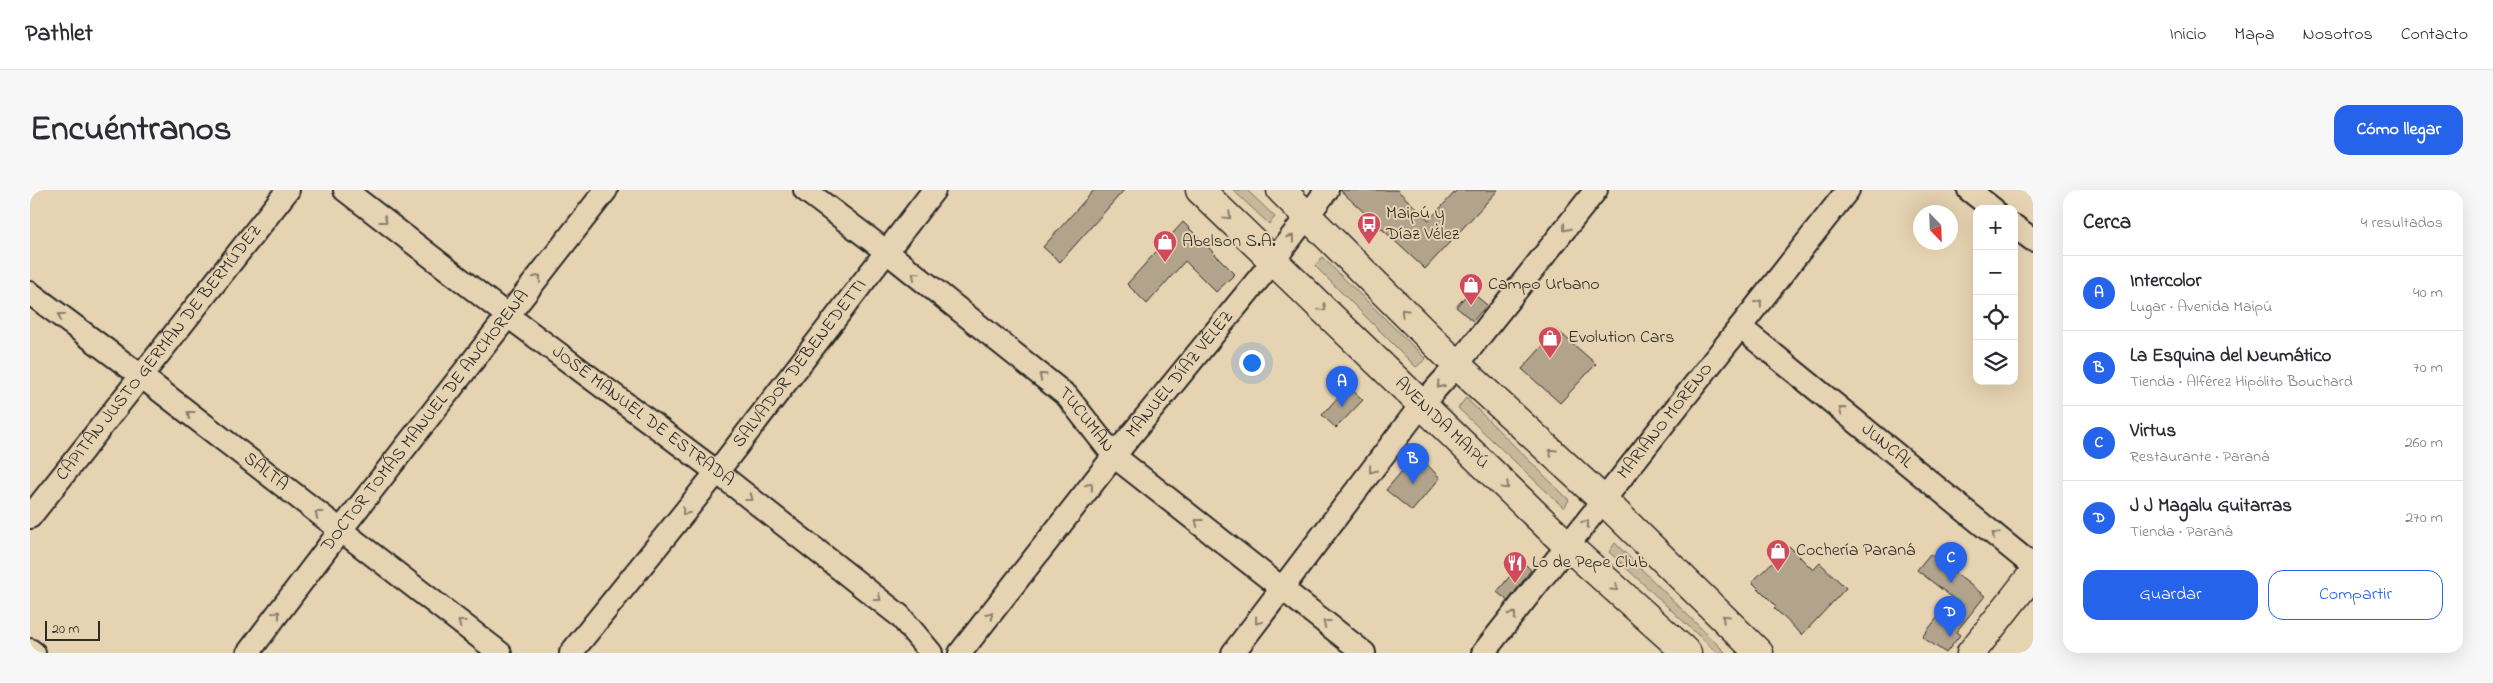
<!DOCTYPE html>
<html lang="es">
<head>
<meta charset="utf-8">
<style>
  :root { --surface:#fff; --page:#f7f7f7; --text:#2b2b33; --muted:#7c7c81; --line:#e1e1e2; --accent:#2563eb }
  body { margin:0; font-family:"Indie Flower",sans-serif; background:var(--page); color:var(--text) }
  .controls { position:absolute; right:15px; top:15px; display:grid; overflow:hidden; border-radius:10px; box-shadow:0 5px 20px #0002 }
  .controls button { width:45px; height:45px; display:grid; place-items:center; padding:0; border:0; border-bottom:1px solid var(--line); background:var(--surface); color:var(--text); font:25px sans-serif }
  .compass { position:absolute; left:1883px; top:15px; width:45px; height:45px; border-radius:50%; background:var(--surface); box-shadow:0 5px 20px #0002; rotate:157deg }
  .scale { position:absolute; left:15px; bottom:12px; width:55px; box-sizing:border-box; padding-left:5px; border:2px solid #2b2b2b; border-top:0; font-size:14px; line-height:18px; white-space:nowrap; color:#2b2b2b; -webkit-text-stroke:4px #e6d3b1; paint-order:stroke }
  .you { position:absolute; left:1221px; top:172px; width:18px; height:18px; margin:-12px; border:4px solid #fff; border-radius:50%; background:#1a73e8; box-shadow:0 0 0 8px #1a73e833 }
  .badge { display:grid; place-items:center; width:32px; height:32px; border-radius:50%; background:var(--accent); color:#fff; font-size:16px; font-weight:700 }
  .pin { position:absolute; translate:-50% -41px; filter:drop-shadow(0 1px 2px #0008) }
  .pin::after { content:''; position:absolute; top:26px; width:18px; height:15px; background:inherit; clip-path:polygon(0 0,100% 0,50% 100%) }
  .list { margin:0; padding:0; list-style:none }
  h2 { display:flex; justify-content:space-between; align-items:center; height:65px; margin:0; padding:0 20px; font-size:21px }
  h2 small { font-size:16px; font-weight:400; color:var(--muted) }
  .list li { display:grid; grid-template-columns:32px 1fr auto; gap:15px; align-items:center; box-sizing:border-box; height:75px; padding:0 20px; border-top:1px solid var(--line) }
  .list b { display:block; font-size:19px; white-space:nowrap }
  .list p { margin:0; font-size:16px; white-space:nowrap; color:var(--muted) }
  .list em { font-size:16px; font-style:normal; color:var(--muted) }
  .actions { display:flex; gap:10px; padding:15px 20px }
  .actions a { flex:1; padding:11px 0; border:1px solid var(--accent); border-radius:15px; text-align:center; font-size:18px; color:var(--accent) }
  .actions .main { background:var(--accent); color:#fff }
  .icon { flex:none; width:28px; height:28px; fill:none; stroke:currentColor; stroke-width:2; stroke-linecap:round; stroke-linejoin:round }
  .map { position:relative; flex:none; width:2003px; height:463px; overflow:hidden; border-radius:15px }
  header { display:flex; align-items:center; gap:30px; box-sizing:border-box; height:70px; padding:0 25px; background:var(--surface); border-bottom:1px solid var(--line) }
  header strong { font-size:24px }
  nav { display:flex; gap:28px; margin-inline-start:auto; font-size:18px }
  .intro { display:flex; align-items:center; justify-content:space-between; box-sizing:border-box; height:120px; padding:0 30px }
  h1 { margin:0; font-size:35px }
  .button { padding:12px 22px; border-radius:15px; background:var(--accent); color:#fff; font-size:18px; font-weight:700 }
  main { display:flex; gap:30px; padding:0 30px }
  aside { flex:1; background:var(--surface); border-radius:15px; box-shadow:0 5px 20px #0002 }
  .map>svg:first-child { display:block }
  .green { fill:#c7b89b; stroke:#797263 }
  .building { fill:#b2a48c; stroke:#2b2b2b }
  .lines { fill:none; stroke-linecap:round; stroke-linejoin:round }
  .minor-casing { stroke:#2b2b2b; stroke-width:26 }
  .tertiary-casing { stroke:#2b2b2b; stroke-width:31 }
  .secondary-casing { stroke:#2b2b2b; stroke-width:31 }
  .minor { stroke:#e6d3b1; stroke-width:22 }
  .tertiary { stroke:#e6d3b1; stroke-width:28 }
  .secondary { stroke:#e6d3b1; stroke-width:28 }
  .oneway { stroke:#887f6e }
  .labels { text-anchor:middle; dominant-baseline:central; stroke-width:4; stroke-linejoin:round; paint-order:stroke }
  .poi-label { font-size:18px; fill:#2b2b2b; stroke:#e6d3b1; text-anchor:start }
  .street-label { font-size:18px; fill:#2b2b2b; stroke:#e6d3b1 }
</style>
</head>
<body>
<header>
<strong>Pathlet</strong>
<nav><a>Inicio</a><a>Mapa</a><a>Nosotros</a><a>Contacto</a></nav>
</header>
<div class="intro"><h1>Encuéntranos</h1><a class="button">Cómo llegar</a></div>
<main>
<div class="map">
<svg width="2003" height="463" viewBox="0 0 2003 463">
  <rect width="100%" height="100%" fill="#e6d3b1"/>
  <filter id="ink" filterUnits="userSpaceOnUse"><feTurbulence type="fractalNoise" baseFrequency=".02" numOctaves="2"/><feDisplacementMap in="SourceGraphic" scale="10" xChannelSelector="R" yChannelSelector="G"/><feConvolveMatrix kernelMatrix="1 2 1 2 8 2 1 2 1" color-interpolation-filters="sRGB"/></filter>
  <g filter="url(#ink)">
    <g class="green">
      <polygon points="1203,0 1217,0 1245,27 1239,34"/>
      <polygon points="1292,67 1396,169 1386,177 1285,76"/>
      <polygon points="1436,208 1539,310 1534,318 1428,218"/>
      <polygon points="1585,353 1696,463 1688,463 1684,460 1579,362"/>
    </g>
    <g class="building">
      <polygon points="1064,0 1094,0 1030,72 1013,57"/>
      <polygon points="1310,0 1367,0 1399,30 1427,0 1468,0 1395,79"/>
      <polygon points="1153,32 1205,84 1186,102 1155,71 1117,114 1097,94"/>
      <polygon points="1440,101 1457,115 1443,131 1426,117"/>
      <polygon points="1527,140 1566,174 1530,213 1492,179"/>
      <polygon points="1318,196 1333,210 1306,238 1292,225"/>
      <polygon points="1384,267 1390,267 1410,288 1382,321 1356,300"/>
      <polygon points="1759,356 1783,380 1790,373 1816,398 1772,445 1744,418 1746,416 1722,392"/>
      <polygon points="1900,364 1955,406 1926,442 1930,445 1916,463 1892,447 1923,408 1887,380"/>
      <polygon points="1492,371 1501,380 1478,411 1467,402"/>
    </g>
    <g class="lines">
      <g class="minor-casing">
        <g id="minor">
          <path id="s1" d="M315,0l163,126 209,156 183,144 31,37"/>
          <path id="s2" d="M775,0l82,62 180,144 47,60 250,197"/>
          <polyline points="1939,0 1963,19"/>
          <polyline points="1984,36 2003,50"/>
          <path id="s3" d="M0,103l111,83 359,277"/>
          <path id="s4" d="M1710,137l293,239"/>
          <path id="s5" d="M0,327l258,-327"/>
          <polyline points="0,460 4,463"/>
          <path id="s6" d="M218,463l92,-122 266,-341"/>
          <path id="s7" d="M541,463l146,-181 217,-282"/>
          <path id="s8" d="M930,463l154,-197 160,-196 53,-70"/>
          <polyline points="1203,463 1392,214 1427,175 1566,0"/>
          <path id="s9" d="M1453,463l365,-463"/>
        </g>
      </g>
      <g class="tertiary-casing">
        <polyline id="tertiary" points="1941,463 2003,384"/>
      </g>
      <g class="secondary-casing">
        <g id="secondary">
          <path id="s10" d="M1170,0l368,356 119,107"/>
          <polyline points="1251,0 1427,175 1574,311 1729,463"/>
        </g>
      </g>
      <use href="#minor" class="minor"/>
      <use href="#tertiary" class="tertiary"/>
      <use href="#secondary" class="secondary"/>
    </g>
    <defs><path id="oneway-chevron" d="M-2-3.5L2.5 0L-2 3.5" fill="none" stroke-width="1.6" stroke-linecap="round" stroke-linejoin="round" transform="scale(1.25)"/></defs>
    <g class="oneway">
      <use href="#oneway-chevron" transform="translate(1198 26) rotate(44)"/>
      <use href="#oneway-chevron" transform="translate(354 30) rotate(38)"/>
      <use href="#oneway-chevron" transform="translate(1536 38) rotate(128)"/>
      <use href="#oneway-chevron" transform="translate(1261 48) rotate(-53)"/>
      <use href="#oneway-chevron" transform="translate(885 85) rotate(-141)"/>
      <use href="#oneway-chevron" transform="translate(508 88) rotate(-52)"/>
      <use href="#oneway-chevron" transform="translate(1729 113) rotate(-52)"/>
      <use href="#oneway-chevron" transform="translate(1293 118) rotate(44)"/>
      <use href="#oneway-chevron" transform="translate(1374 122) rotate(-135)"/>
      <use href="#oneway-chevron" transform="translate(31 126) rotate(-143)"/>
      <use href="#oneway-chevron" transform="translate(1012 186) rotate(-141)"/>
      <use href="#oneway-chevron" transform="translate(1410 195) rotate(132)"/>
      <use href="#oneway-chevron" transform="translate(1812 220) rotate(-141)"/>
      <use href="#oneway-chevron" transform="translate(160 224) rotate(-142)"/>
      <use href="#oneway-chevron" transform="translate(1522 262) rotate(-137)"/>
      <use href="#oneway-chevron" transform="translate(1342 280) rotate(127)"/>
      <use href="#oneway-chevron" transform="translate(1060 296) rotate(-52)"/>
      <use href="#oneway-chevron" transform="translate(1476 296) rotate(44)"/>
      <use href="#oneway-chevron" transform="translate(720 308) rotate(38)"/>
      <use href="#oneway-chevron" transform="translate(655 322) rotate(129)"/>
      <use href="#oneway-chevron" transform="translate(288 324) rotate(-142)"/>
      <use href="#oneway-chevron" transform="translate(1168 332) rotate(-142)"/>
      <use href="#oneway-chevron" transform="translate(1556 333) rotate(-51)"/>
      <use href="#oneway-chevron" transform="translate(1965 345) rotate(-141)"/>
      <use href="#oneway-chevron" transform="translate(1585 398) rotate(42)"/>
      <use href="#oneway-chevron" transform="translate(848 408) rotate(38)"/>
      <use href="#oneway-chevron" transform="translate(247 424) rotate(-53)"/>
      <use href="#oneway-chevron" transform="translate(960 425) rotate(-52)"/>
      <use href="#oneway-chevron" transform="translate(1483 425) rotate(-52)"/>
      <use href="#oneway-chevron" transform="translate(1695 428) rotate(-136)"/>
      <use href="#oneway-chevron" transform="translate(1228 431) rotate(128)"/>
      <use href="#oneway-chevron" transform="translate(431 433) rotate(-143)"/>
      <use href="#oneway-chevron" transform="translate(1296 433) rotate(-142)"/>
    </g>
  </g>
  <defs>
    <g id="bus-pin" transform="scale(1.25)"><path d="M0 17L-7.5 6A9.5 9.5 0 1 1 7.5 6Z" fill="#d1495b" stroke="#e6d3b1"/><path d="M-5-6H5V4H4V6H2V4H-2V6H-4V4H-5ZM-3.5-4V0h7V-4ZM-3.5 1.2v1.5H-2V1.2ZM2 1.2v1.5H3.5V1.2Z" fill="#fff"/></g>
    <g id="shop-pin" transform="scale(1.25)"><path d="M0 17L-7.5 6A9.5 9.5 0 1 1 7.5 6Z" fill="#d1495b" stroke="#e6d3b1"/><path d="M-5-2.5h2.3a2.7 3.5 0 0 1 5.4 0H5L5.5 6h-11ZM-1.5-2.5h3a1.5 2.3 0 0 0-3 0Z" fill="#fff"/></g>
    <g id="restaurant-pin" transform="scale(1.25)"><path d="M0 17L-7.5 6A9.5 9.5 0 1 1 7.5 6Z" fill="#d1495b" stroke="#e6d3b1"/><path d="M-5-6h1v4h1v-4h1v4h1v-4h1v5L-1.5 .5V6h-2V.5L-5-1ZM5-6V6H3V1.5H1.5Q1.5-4 5-6Z" fill="#fff"/></g>
  </defs>
  <g fill-rule="evenodd">
    <use href="#bus-pin" x="1339" y="34"/>
    <use href="#shop-pin" x="1135" y="52"/>
    <use href="#shop-pin" x="1441" y="95"/>
    <use href="#shop-pin" x="1520" y="148"/>
    <use href="#shop-pin" x="1748" y="361"/>
    <use href="#restaurant-pin" x="1485" y="373"/>
  </g>
  <g class="labels">
    <g class="poi-label">
      <text x="1356" y="24">Maipú y<tspan x="1356" dy="21">Díaz Vélez</tspan></text>
      <text x="1152" y="52">Abelson S.A.</text>
      <text x="1458" y="95">Campo Urbano</text>
      <text x="1538" y="148">Evolution Cars</text>
      <text x="1766" y="361">Cochería Paraná</text>
      <text x="1502" y="373">Lo de Pepe Club</text>
    </g>
    <g class="street-label">
      <text stroke="none"><textPath href="#s5" startOffset="209">CAPITÁN JUSTO GERMÁN DE BERMÚDEZ</textPath></text>
      <text stroke="none"><textPath href="#s7" startOffset="369">SALVADOR DEBENEDETTI</textPath></text>
      <text stroke="none"><textPath href="#s8" startOffset="355">MANUEL DÍAZ VÉLEZ</textPath></text>
      <text stroke="none"><textPath href="#s1" startOffset="374">JOSÉ MANUEL DE ESTRADA</textPath></text>
      <text stroke="none"><textPath href="#s6" startOffset="292">DOCTOR TOMÁS MANUEL DE ANCHORENA</textPath></text>
      <text stroke="none"><textPath href="#s2" startOffset="364">TUCUMÁN</textPath></text>
      <text stroke="none"><textPath href="#s9" startOffset="295">MARIANO MORENO</textPath></text>
      <text stroke="none"><textPath href="#s10" startOffset="336">AVENIDA MAIPÚ</textPath></text>
      <text stroke="none"><textPath href="#s4" startOffset="189">JUNCAL</textPath></text>
      <text stroke="none"><textPath href="#s3" startOffset="296">SALTA</textPath></text>
    </g>
  </g>
</svg>
<div class="controls">
<button>+</button>
<button>−</button>
<button><svg class="icon" aria-label="locate" viewBox="0 0 24 24"><circle cx="12" cy="12" r="6"/><path d="M12 2v4M12 18v4M2 12h4M18 12h4"/></svg></button>
<button><svg class="icon" aria-label="layers" viewBox="0 0 24 24"><path d="M12 4l9 5-9 5-9-5zM3 14l9 5 9-5"/></svg></button>
</div>
<svg class="compass" viewBox="-18 -18 36 36"><path d="M0-13l5 13h-10z" fill="#e53935"/><path d="M0 13l5-13h-10z" fill="#7c7c81"/></svg>
<div class="scale">20 m</div>
<div class="you"></div>
<div class="pin badge" style="left:1312px;top:217px">A</div>
<div class="pin badge" style="left:1383px;top:294px">B</div>
<div class="pin badge" style="left:1921px;top:393px">C</div>
<div class="pin badge" style="left:1920px;top:447px">D</div>
</div>
<aside>
<h2>Cerca<small>4 resultados</small></h2>
<ul class="list">
<li><span class="badge">A</span><div><b>Intercolor</b><p>Lugar · Avenida Maipú</p></div><em>40 m</em></li>
<li><span class="badge">B</span><div><b>La Esquina del Neumático</b><p>Tienda · Alférez Hipólito Bouchard</p></div><em>70 m</em></li>
<li><span class="badge">C</span><div><b>Virtus</b><p>Restaurante · Paraná</p></div><em>260 m</em></li>
<li><span class="badge">D</span><div><b>J J Magalu Guitarras</b><p>Tienda · Paraná</p></div><em>270 m</em></li>
</ul>
<div class="actions"><a class="main">Guardar</a><a>Compartir</a></div>
</aside>
</main>
</body>
</html>
